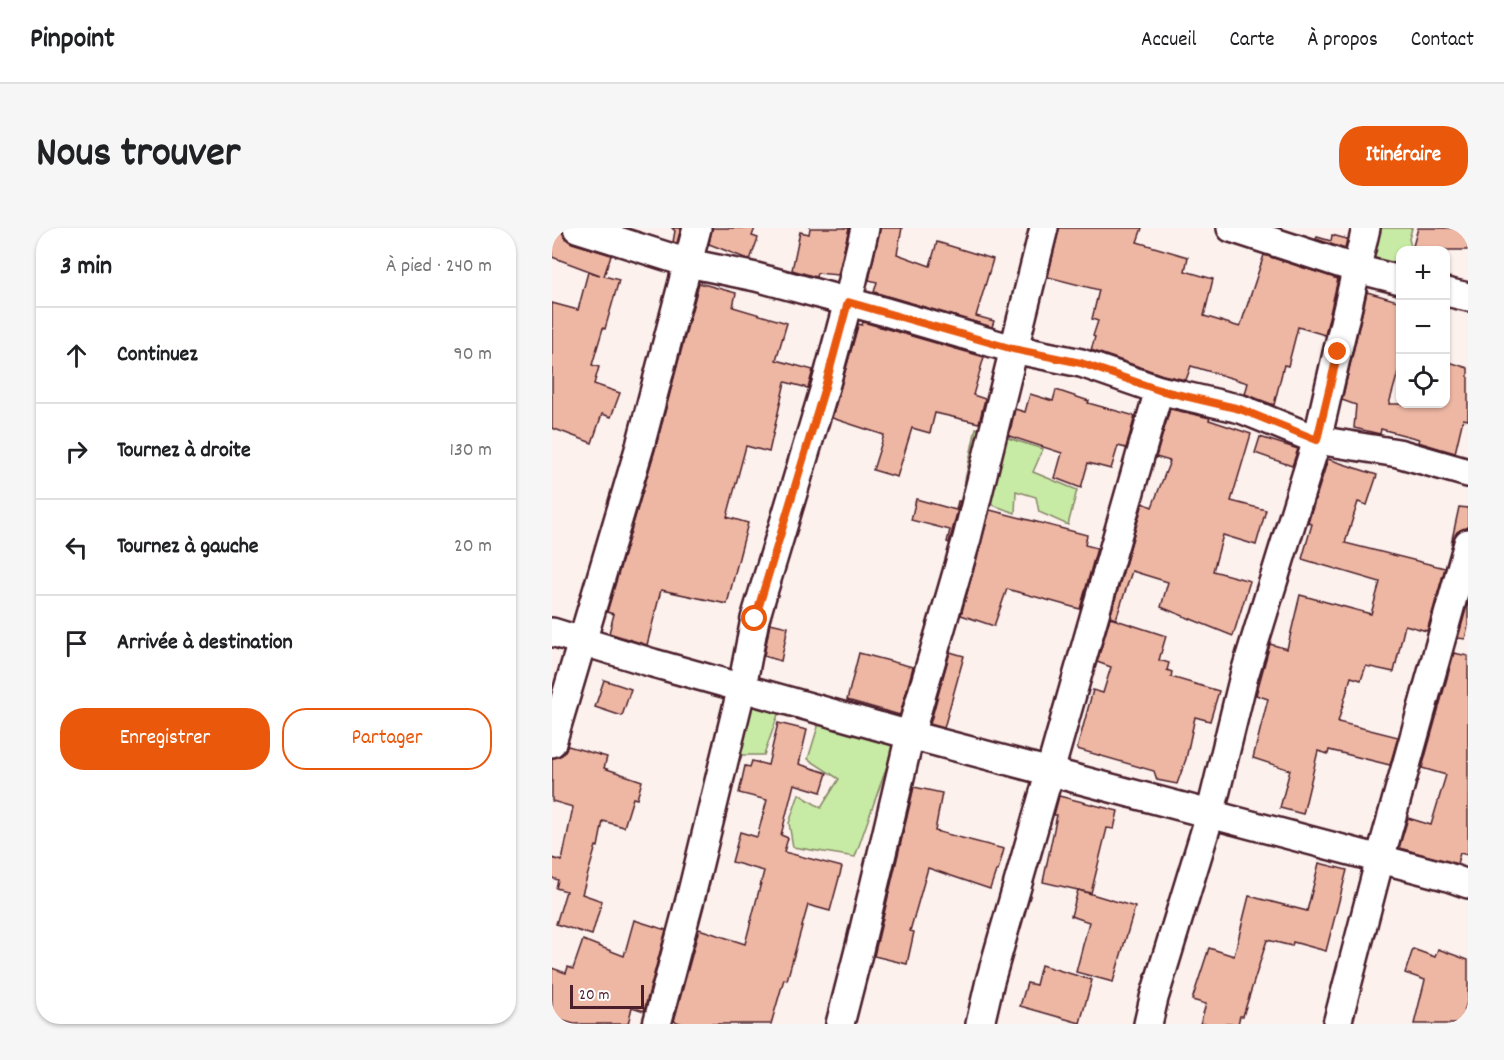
<!DOCTYPE html>
<html lang="fr">
<head>
<meta charset="utf-8">
<style>
  :root { --surface:#fff; --page:#f6f6f6; --text:#202124; --muted:#757577; --line:#e0e0e0; --accent:#ea580c }
  body { margin:0; font-family:Dekko,sans-serif; background:var(--page); color:var(--text) }
  .controls { position:absolute; right:18px; top:18px; display:grid; overflow:hidden; border-radius:12px; box-shadow:0 2px 4px #0004 }
  .controls button { width:54px; height:54px; display:grid; place-items:center; padding:0; border:0; border-bottom:2px solid var(--line); background:var(--surface); color:var(--text); font:30px sans-serif }
  .scale { position:absolute; left:18px; bottom:15px; width:74px; box-sizing:border-box; padding-left:6px; border:3px solid #4a1f2b; border-top:0; font-size:16px; line-height:21px; white-space:nowrap; color:#4a1f2b; -webkit-text-stroke:4px #fff; paint-order:stroke }
  .stop { position:absolute; width:18px; height:18px; margin:-14px; border:4px solid #ea580c; border-radius:50%; background:#fff }
  .stop.end { background:#ea580c; border-color:#fff; box-shadow:0 2px 6px #0008 }
  .list { margin:0; padding:0; list-style:none }
  h2 { display:flex; justify-content:space-between; align-items:center; height:78px; margin:0; padding:0 24px; font-size:26px }
  h2 small { font-size:20px; font-weight:400; color:var(--muted) }
  .list li { display:grid; grid-template-columns:39px 1fr auto; gap:18px; align-items:center; box-sizing:border-box; height:96px; padding:0 24px; border-top:2px solid var(--line) }
  .list b { display:block; font-size:22px; white-space:nowrap }
  .list em { font-size:20px; font-style:normal; color:var(--muted) }
  .actions { display:flex; gap:12px; padding:18px 24px }
  .actions a { flex:1; padding:14px 0; border:2px solid var(--accent); border-radius:24px; text-align:center; font-size:21px; color:var(--accent) }
  .actions .main { background:var(--accent); color:#fff }
  .icon { flex:none; width:33px; height:33px; fill:none; stroke:currentColor; stroke-width:2; stroke-linecap:round; stroke-linejoin:round }
  .map { position:relative; flex:none; width:916px; height:796px; overflow:hidden; border-radius:24px }
  header { display:flex; align-items:center; gap:36px; box-sizing:border-box; height:84px; padding:0 30px; background:var(--surface); border-bottom:2px solid var(--line) }
  header strong { font-size:28px }
  nav { display:flex; gap:33px; margin-inline-start:auto; font-size:21px }
  .intro { display:flex; align-items:center; justify-content:space-between; box-sizing:border-box; height:144px; padding:0 36px }
  h1 { margin:0; font-size:42px }
  .button { padding:15px 27px; border-radius:24px; background:var(--accent); color:#fff; font-size:21px; font-weight:700 }
  main { display:flex; gap:36px; padding:0 36px }
  aside { flex:1; background:var(--surface); border-radius:24px; box-shadow:0 2px 4px #0004 }
  .map>svg:first-child { display:block }
  .green { fill:#c7eba5; stroke:#888568; stroke-width:1.5 }
  .building { fill:#eeb7a3; stroke:#4a1f2b; stroke-width:1.5 }
  .lines { fill:none; stroke-linecap:round; stroke-linejoin:round }
  .minor-casing { stroke:#4a1f2b; stroke-width:32 }
  .minor { stroke:#fff; stroke-width:27 }
  .route { stroke:#ea580c; stroke-width:8 }
</style>
</head>
<body>
<header>
<strong>Pinpoint</strong>
<nav><a>Accueil</a><a>Carte</a><a>À propos</a><a>Contact</a></nav>
</header>
<div class="intro"><h1>Nous trouver</h1><a class="button">Itinéraire</a></div>
<main>
<aside>
<h2>3 min<small>À pied · 240 m</small></h2>
<ul class="list">
<li><svg class="icon" aria-label="ahead" viewBox="0 0 24 24"><path d="M12 20V5M6 11l6-6 6 6"/></svg><div><b>Continuez</b></div><em>90 m</em></li>
<li><svg class="icon" aria-label="right" viewBox="0 0 24 24"><path d="M7 20v-9h11M14 6l5 5-5 5"/></svg><div><b>Tournez à droite</b></div><em>130 m</em></li>
<li><svg class="icon" aria-label="left" viewBox="0 0 24 24"><path d="M17 20v-9H6M10 6l-5 5 5 5"/></svg><div><b>Tournez à gauche</b></div><em>20 m</em></li>
<li><svg class="icon" aria-label="arrive" viewBox="0 0 24 24"><path d="M6 21V4h12l-3 4 3 4H6"/></svg><div><b>Arrivée à destination</b></div></li>
</ul>
<div class="actions"><a class="main">Enregistrer</a><a>Partager</a></div>
</aside>
<div class="map">
<svg width="916" height="796" viewBox="0 0 916 796">
  <rect width="100%" height="100%" fill="#fcf1ed"/>
  <filter id="ink" filterUnits="userSpaceOnUse"><feTurbulence type="fractalNoise" baseFrequency=".0167" numOctaves="2"/><feDisplacementMap in="SourceGraphic" scale="12" xChannelSelector="R" yChannelSelector="G"/><feConvolveMatrix kernelMatrix="1 2 1 2 8 2 1 2 1" color-interpolation-filters="sRGB"/></filter>
  <g filter="url(#ink)">
    <g class="green">
      <polygon points="821,0 860,0 857,11 860,22 848,22 848,42 814,29"/>
      <polygon points="424,200 491,221 481,244 525,262 516,297 487,284 484,269 464,263 463,285 410,266"/>
      <polygon points="194,468 228,481 212,527 190,527 181,556 172,554"/>
      <polygon points="268,492 342,518 303,629 241,619 237,595 247,566 269,580 287,551 256,531"/>
    </g>
    <g class="building">
      <polygon points="0,0 10,0 13,10 20,15 59,27 52,48 67,52 53,101 51,100 40,137 47,139 42,156 68,165 59,189 50,186 40,215 0,200 0,75 26,82 36,44 48,47 0,29"/>
      <polygon points="120,0 129,0 125,15 121,14 123,3"/>
      <polygon points="160,0 203,0 200,8 206,10 198,32 157,16"/>
      <polygon points="258,0 297,0 286,47 265,45 264,49 240,42 248,4 257,6"/>
      <polygon points="328,0 350,0 345,26 378,38 385,14 441,31 424,88 442,93 440,99 322,64 325,54 317,52"/>
      <polygon points="507,0 590,0 585,14 636,29 633,43 661,51 652,88 688,99 712,27 786,51 773,107 746,99 736,138 732,137 722,177 693,166 696,155 639,138 634,152 611,147 539,122 543,109 541,108 546,93 540,91 547,62 496,49"/>
      <polygon points="866,0 916,0 916,22 874,22 861,18"/>
      <polygon points="780,7 795,11 793,21 764,11 765,9 779,13"/>
      <polygon points="147,55 184,65 181,79 235,95 224,132 261,142 256,160 233,154 217,224 194,218 175,289 196,295 175,376 109,362 95,417 57,405 62,386 55,384 103,222"/>
      <polygon points="815,64 849,74 849,134 837,176 894,176 894,133 916,140 916,192 911,191 903,225 866,214 867,211 829,201 828,206 802,200 804,177 790,172"/>
      <polygon points="311,94 432,129 421,167 433,171 427,195 383,185 378,205 360,200 345,249 321,242 332,207 280,190 306,98 306,96 310,97"/>
      <polygon points="504,162 537,173 536,175 583,188 574,220 566,218 559,241 536,235 529,260 503,250 510,225 457,208 463,181 473,184 478,166 501,173"/>
      <polygon points="618,181 658,190 657,192 699,206 679,273 714,282 704,317 671,307 661,343 698,353 681,408 609,379 616,354 580,343 564,391 558,389 591,275 600,279 618,233 604,229"/>
      <polygon points="708,209 746,221 740,238 703,225"/>
      <polygon points="776,231 825,247 815,277 806,274 793,315 893,340 875,403 853,397 842,444 814,438 809,452 799,449 786,494 846,509 838,537 777,522 776,526 766,523 751,586 728,580 738,542 701,530 716,471 704,467 718,416 735,421 748,367 819,386 828,354 750,331 760,296 756,295"/>
      <polygon points="364,271 404,282 406,273 408,273 397,315 395,314 398,302 359,292"/>
      <polygon points="907,279 916,280 916,300 905,304 899,316"/>
      <polygon points="438,282 535,307 533,317 545,320 528,381 455,361 442,398 409,387"/>
      <polygon points="916,374 916,397 913,411 906,410"/>
      <polygon points="558,390 614,408 607,432 617,435 615,442 620,444 619,449 667,463 658,493 643,489 634,531 625,556 605,552 602,543 525,521 541,462 551,465 559,439 545,434"/>
      <polygon points="218,395 236,399 229,433 212,428"/>
      <polygon points="398,424 412,428 392,500 378,496"/>
      <polygon points="307,425 361,439 348,487 295,472"/>
      <polygon points="902,425 916,428 916,627 908,625 905,636 847,620 856,590 879,597 894,547 870,540"/>
      <polygon points="52,452 79,461 70,488 43,479"/>
      <polygon points="226,495 255,502 247,536 275,545 269,564 242,556 229,607 236,610 232,624 290,639 278,683 256,677 235,752 232,751 219,796 131,796 122,793 147,701 193,716 212,643 180,634 188,604 205,609 215,572 187,565 193,538 198,539 200,533 216,537"/>
      <polygon points="16,518 55,529 52,540 90,553 85,571 81,570 72,599 51,593 46,619 44,618 30,666 50,673 40,707 4,696 14,663 4,660 6,652 0,650 0,630 10,633 21,579 0,573 0,530 10,527"/>
      <polygon points="362,559 390,565 383,603 452,621 446,643 444,643 438,661 376,640 358,703 362,704 355,736 322,728"/>
      <polygon points="507,568 566,583 562,601 555,600 539,665 491,654 505,587 502,587"/>
      <polygon points="767,635 795,642 774,723 741,714 740,718 715,712 691,788 688,788 686,796 648,796 654,776 640,772 657,720 682,728 697,668 755,683"/>
      <polygon points="526,662 583,679 561,754 524,744 537,694 519,688"/>
      <polygon points="82,692 114,702 92,783 80,779 76,796 22,796 0,790 0,740 14,745 16,739 21,741 31,712 72,728"/>
      <polygon points="861,721 883,729 886,721 916,732 916,770 909,796 862,796 873,752 853,745"/>
      <polygon points="489,737 540,752 528,795 468,778 475,755 484,757"/>
    </g>
    <g class="lines">
      <g class="minor-casing">
        <g id="minor">
          <polyline points="25,0 136,35 204,49 334,84 461,121 529,135 607,162 689,181 765,212 846,225 916,245"/>
          <polyline points="679,0 805,41 848,52"/>
          <polyline points="894,64 916,69"/>
          <polyline points="0,404 101,435 358,507 893,648 916,656"/>
          <polyline points="0,515 88,218 145,0"/>
          <polyline points="105,796 140,664 190,459 203,391 273,159 296,74 313,0"/>
          <polyline points="288,796 307,722 358,507 415,310 492,0"/>
          <polyline points="428,796 438,753 607,162"/>
          <polyline points="596,796 602,770 658,587 692,448 765,212 814,0"/>
          <polyline points="785,796 828,631 916,315"/>
        </g>
      </g>
      <use href="#minor" class="minor"/>
    </g>
  </g>
  <g class="lines" filter="url(#ink)">
    <polyline class="route" points="203,391 273,159 296,74 461,121 529,135 607,162 688,181 765,212 786,124"/>
  </g>
</svg>
<div class="controls">
<button>+</button>
<button>−</button>
<button><svg class="icon" aria-label="locate" viewBox="0 0 24 24"><circle cx="12" cy="12" r="6"/><path d="M12 2v4M12 18v4M2 12h4M18 12h4"/></svg></button>
</div>
<div class="scale">20 m</div>
<div class="stop" style="left:203px;top:391px"></div>
<div class="stop end" style="left:786px;top:124px"></div>
</div>
</main>
</body>
</html>
